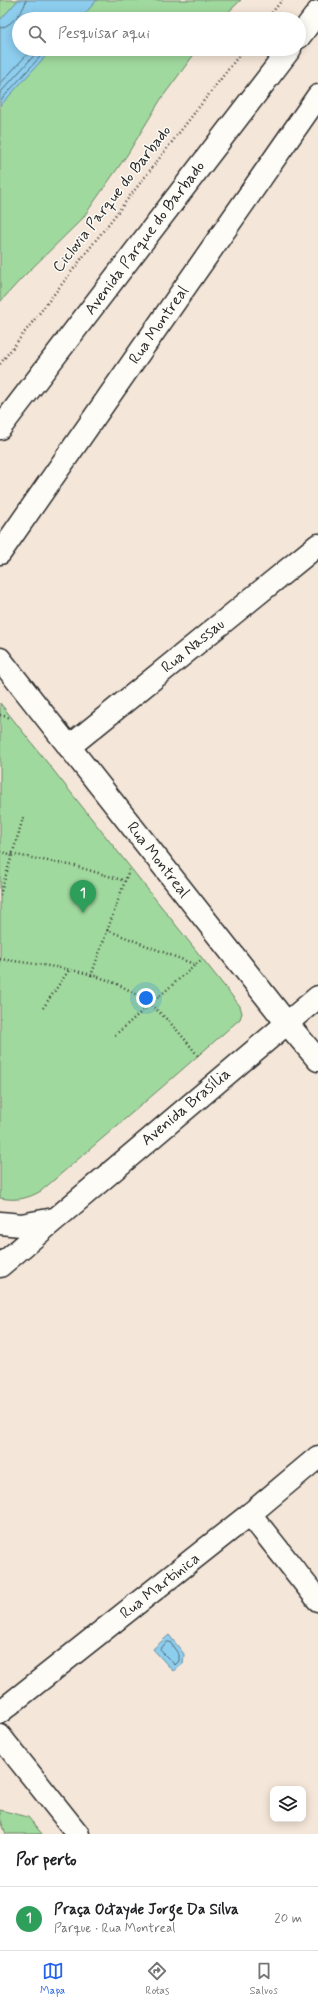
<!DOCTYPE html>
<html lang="pt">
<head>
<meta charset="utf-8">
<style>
  :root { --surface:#fff; --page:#f6f6f6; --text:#202124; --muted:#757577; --line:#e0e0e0; --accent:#2563eb }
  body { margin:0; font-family:Mynerve,sans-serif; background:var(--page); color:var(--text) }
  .controls { position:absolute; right:12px; bottom:12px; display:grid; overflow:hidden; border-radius:8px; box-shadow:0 2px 10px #0003 }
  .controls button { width:36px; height:36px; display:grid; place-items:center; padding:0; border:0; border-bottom:1px solid var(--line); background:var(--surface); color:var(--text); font:20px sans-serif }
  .you { position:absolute; left:146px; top:998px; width:14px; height:14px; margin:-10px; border:3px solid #fff; border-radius:50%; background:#1a73e8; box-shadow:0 0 0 6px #1a73e833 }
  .badge { display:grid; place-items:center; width:26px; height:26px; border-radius:50%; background:var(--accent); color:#fff; font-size:13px; font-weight:700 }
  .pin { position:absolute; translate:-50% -33px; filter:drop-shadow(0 1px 2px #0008) }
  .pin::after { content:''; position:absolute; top:21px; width:14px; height:12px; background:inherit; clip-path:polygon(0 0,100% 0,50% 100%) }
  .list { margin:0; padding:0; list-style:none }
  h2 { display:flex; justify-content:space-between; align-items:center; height:52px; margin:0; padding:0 16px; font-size:17px }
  h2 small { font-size:13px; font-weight:400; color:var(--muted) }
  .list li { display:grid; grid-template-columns:26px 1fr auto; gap:12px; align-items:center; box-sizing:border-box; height:64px; padding:0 16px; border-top:1px solid var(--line) }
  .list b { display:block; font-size:15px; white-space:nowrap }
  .list p { margin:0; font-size:13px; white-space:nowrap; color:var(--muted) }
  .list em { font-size:13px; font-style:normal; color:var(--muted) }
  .icon { flex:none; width:22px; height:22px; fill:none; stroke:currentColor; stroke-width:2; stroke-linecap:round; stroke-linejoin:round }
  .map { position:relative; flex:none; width:318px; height:1834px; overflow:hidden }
  .search { position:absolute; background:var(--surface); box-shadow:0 2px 10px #0003; left:12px; right:12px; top:12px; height:44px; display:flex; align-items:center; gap:10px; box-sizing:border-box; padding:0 14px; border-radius:22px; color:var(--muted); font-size:15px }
  .sheet { height:116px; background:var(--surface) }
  nav { display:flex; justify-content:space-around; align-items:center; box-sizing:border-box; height:56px; border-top:1px solid var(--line); background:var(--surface); font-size:11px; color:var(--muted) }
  nav a { display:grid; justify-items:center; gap:2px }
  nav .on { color:var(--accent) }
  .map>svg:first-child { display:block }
  .green { fill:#a0d99e; stroke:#668264 }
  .water { fill:#8dcdee; stroke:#668ca0 }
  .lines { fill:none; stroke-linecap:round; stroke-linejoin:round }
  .shore { stroke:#526c79; stroke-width:1 }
  .minor-casing { stroke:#2b2b2b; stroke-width:25 }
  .tertiary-casing { stroke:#2b2b2b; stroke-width:25 }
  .secondary-casing { stroke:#2b2b2b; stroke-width:25 }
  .path { stroke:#2b2b2b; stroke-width:2.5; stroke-dasharray:1 3; stroke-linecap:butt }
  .minor { stroke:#fdfcf7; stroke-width:22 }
  .tertiary { stroke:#fdfcf7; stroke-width:22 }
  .secondary { stroke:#fdfcf7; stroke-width:22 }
  .labels { text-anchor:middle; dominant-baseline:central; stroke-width:3; stroke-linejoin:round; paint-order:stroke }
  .street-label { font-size:16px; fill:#2b2b2b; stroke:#fdfcf7 }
</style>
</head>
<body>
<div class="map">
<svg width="318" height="1834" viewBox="0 0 318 1834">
  <rect width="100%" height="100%" fill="#f4e6d8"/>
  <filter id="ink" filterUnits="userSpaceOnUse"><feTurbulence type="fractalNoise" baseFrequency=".025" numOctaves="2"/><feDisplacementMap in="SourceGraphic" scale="8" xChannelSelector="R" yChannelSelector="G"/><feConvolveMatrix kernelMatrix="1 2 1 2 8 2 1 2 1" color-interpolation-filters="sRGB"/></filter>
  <g filter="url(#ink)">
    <g class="green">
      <polygon points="0,0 241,0 221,19 19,19 19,49 198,49 161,99 127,155 82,219 22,278 0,302"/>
      <path d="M0,703l240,303 2,7 -2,6 -79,69 -120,103c-14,8 -25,10 -41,7z"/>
      <polygon points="0,1810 28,1817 42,1834 6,1834 0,1818"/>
    </g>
    <g class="water">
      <polygon points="18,0 97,0 80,19 19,19 19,49 52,49 0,106 0,20"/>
      <polygon points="169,1635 184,1654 183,1664 173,1671 153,1649"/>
    </g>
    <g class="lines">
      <g class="shore">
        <path d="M0,28c10,-1 25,-18 26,-28"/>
        <polyline points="0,84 32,49"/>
        <polyline points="0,93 40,49"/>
        <polyline points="0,101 47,49"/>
        <polygon points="167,1642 170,1642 179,1655 179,1661 175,1665 160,1650"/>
      </g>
      <g class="minor-casing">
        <g id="minor">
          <polyline points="0,553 318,96"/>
          <polyline points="0,659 286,1022 318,1060"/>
          <polyline points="69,747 318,545"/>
          <polyline points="250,1514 318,1600"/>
          <polyline points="0,1712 250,1514 318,1457"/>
          <polyline points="0,1736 78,1834"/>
        </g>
      </g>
      <g class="tertiary-casing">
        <g id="tertiary">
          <polyline points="0,1223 21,1225 54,1219"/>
          <polyline points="0,1266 318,997"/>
        </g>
      </g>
      <g class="secondary-casing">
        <g id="secondary">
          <polyline points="299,37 318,12"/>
          <polyline points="0,428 290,49"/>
        </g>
      </g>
      <g class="path">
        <polyline points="267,19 282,0"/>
        <polyline points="0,364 244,49"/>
        <polyline points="0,715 11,718"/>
        <polyline points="0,852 75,866 125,881"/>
        <polyline points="0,895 24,815"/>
        <polyline points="107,930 196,965"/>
        <path d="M0,959c39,6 90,10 125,29 30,15 53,42 73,68"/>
        <polyline points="91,976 130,867"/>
        <polyline points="43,1008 69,970"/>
        <polyline points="115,1035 202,959"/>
      </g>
      <use href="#minor" class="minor"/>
      <use href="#tertiary" class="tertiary"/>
      <use href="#secondary" class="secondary"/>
    </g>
  </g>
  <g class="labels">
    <g class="street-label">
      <text transform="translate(112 199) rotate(-52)">Ciclovia Parque do Barbado</text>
      <text transform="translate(145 238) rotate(-53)">Avenida Parque do Barbado</text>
      <text transform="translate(159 325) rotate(-55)">Rua Montreal</text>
      <text transform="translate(193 646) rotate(-39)">Rua Nassau</text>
      <text transform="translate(158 860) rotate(52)">Rua Montreal</text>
      <text transform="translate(186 1107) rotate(-40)">Avenida Brasília</text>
      <text transform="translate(160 1586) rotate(-38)">Rua Martinica</text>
    </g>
  </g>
</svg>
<div class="controls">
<button><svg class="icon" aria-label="layers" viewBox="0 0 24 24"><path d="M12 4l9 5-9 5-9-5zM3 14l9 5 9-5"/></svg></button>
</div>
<div class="you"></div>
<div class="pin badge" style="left:83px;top:913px;background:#2e9e5b">1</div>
<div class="search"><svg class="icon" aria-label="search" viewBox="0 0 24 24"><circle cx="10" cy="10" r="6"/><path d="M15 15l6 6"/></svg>Pesquisar aqui</div>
</div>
<section class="sheet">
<h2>Por perto<small></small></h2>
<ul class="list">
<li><span class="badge" style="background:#2e9e5b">1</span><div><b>Praça Octayde Jorge Da Silva</b><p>Parque · Rua Montreal</p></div><em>20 m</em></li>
</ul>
</section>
<nav>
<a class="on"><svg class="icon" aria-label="map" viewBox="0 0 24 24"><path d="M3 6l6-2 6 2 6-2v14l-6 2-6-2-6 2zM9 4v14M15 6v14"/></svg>Mapa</a>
<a><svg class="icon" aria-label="directions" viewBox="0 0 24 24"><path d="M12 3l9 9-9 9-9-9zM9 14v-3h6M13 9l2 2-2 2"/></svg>Rotas</a>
<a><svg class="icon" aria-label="saved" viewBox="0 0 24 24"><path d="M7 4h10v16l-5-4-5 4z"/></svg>Salvos</a>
</nav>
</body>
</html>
